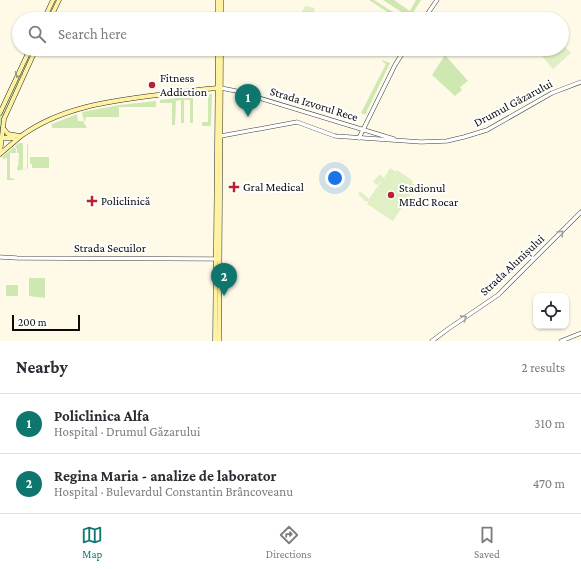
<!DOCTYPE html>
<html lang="en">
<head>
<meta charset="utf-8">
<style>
  :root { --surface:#fff; --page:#f2f2f3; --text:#2b2b33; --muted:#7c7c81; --line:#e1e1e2; --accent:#0f766e }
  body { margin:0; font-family:"Crimson Pro",serif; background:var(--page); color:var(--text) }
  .controls { position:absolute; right:12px; bottom:12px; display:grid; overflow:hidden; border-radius:8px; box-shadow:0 1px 3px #0004 }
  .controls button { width:36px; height:36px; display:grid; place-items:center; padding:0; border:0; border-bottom:1px solid var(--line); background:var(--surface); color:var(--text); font:20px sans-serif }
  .scale { position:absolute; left:12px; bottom:10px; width:68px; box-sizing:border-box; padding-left:4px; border:2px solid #0a0a0a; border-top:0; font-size:11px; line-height:14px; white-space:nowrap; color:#0a0a0a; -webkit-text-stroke:3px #fff; paint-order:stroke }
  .you { position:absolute; left:335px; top:178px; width:14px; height:14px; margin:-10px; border:3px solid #fff; border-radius:50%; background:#1a73e8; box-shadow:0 0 0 6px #1a73e833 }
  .badge { display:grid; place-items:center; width:26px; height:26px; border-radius:50%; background:var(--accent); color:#fff; font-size:13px; font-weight:700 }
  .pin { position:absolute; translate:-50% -33px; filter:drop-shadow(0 1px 2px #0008) }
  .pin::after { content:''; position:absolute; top:21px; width:14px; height:12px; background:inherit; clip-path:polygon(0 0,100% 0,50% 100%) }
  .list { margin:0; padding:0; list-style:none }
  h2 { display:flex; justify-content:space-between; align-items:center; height:52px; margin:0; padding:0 16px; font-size:17px }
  h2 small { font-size:13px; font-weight:400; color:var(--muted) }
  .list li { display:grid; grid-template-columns:26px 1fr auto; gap:12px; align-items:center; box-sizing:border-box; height:60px; padding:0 16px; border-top:1px solid var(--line) }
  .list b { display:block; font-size:15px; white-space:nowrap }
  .list p { margin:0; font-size:13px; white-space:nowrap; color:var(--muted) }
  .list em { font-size:13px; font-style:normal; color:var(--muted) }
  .icon { flex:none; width:22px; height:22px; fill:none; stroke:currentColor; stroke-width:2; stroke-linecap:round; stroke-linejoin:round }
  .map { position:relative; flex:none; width:581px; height:341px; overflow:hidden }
  .search { position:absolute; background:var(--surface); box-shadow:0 1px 3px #0004; left:12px; right:12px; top:12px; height:44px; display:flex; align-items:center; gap:10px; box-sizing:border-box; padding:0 14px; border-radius:22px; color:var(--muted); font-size:15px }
  .sheet { height:172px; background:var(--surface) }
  nav { display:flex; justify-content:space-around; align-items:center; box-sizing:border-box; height:56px; border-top:1px solid var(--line); background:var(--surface); font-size:11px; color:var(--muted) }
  nav a { display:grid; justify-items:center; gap:2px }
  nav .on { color:var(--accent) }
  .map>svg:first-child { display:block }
  .green { fill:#cfe8b2 }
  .pitch { fill:#e1efc4 }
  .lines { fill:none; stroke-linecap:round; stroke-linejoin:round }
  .tertiary-casing { stroke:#3d3d3d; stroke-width:4.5 }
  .secondary-casing { stroke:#2c2c2c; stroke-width:5 }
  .tertiary { stroke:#fff; stroke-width:3.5 }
  .secondary { stroke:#fff3a3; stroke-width:4 }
  .oneway { stroke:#9d9666 }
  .oneway2 { stroke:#9d9d9d }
  .poi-dot { fill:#b9232d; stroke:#fff; stroke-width:1.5 }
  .labels { text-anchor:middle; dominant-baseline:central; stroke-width:4; stroke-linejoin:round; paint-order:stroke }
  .poi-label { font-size:12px; fill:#0a0a0a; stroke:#fff; text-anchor:start }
  .street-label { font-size:12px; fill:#0a0a0a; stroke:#fff }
</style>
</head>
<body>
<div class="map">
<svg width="581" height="341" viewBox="0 0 581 341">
  <rect width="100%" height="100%" fill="#fffae8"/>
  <g class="green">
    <polygon points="369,0 374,0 404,19 406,15 383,0 394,0 410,11 416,0 421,0 409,19 398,19"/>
    <polygon points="32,49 34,49 4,115 0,129 0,117"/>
    <polygon points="445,55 468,81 460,87 462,90 455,96 432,75"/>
    <polygon points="382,60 390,63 365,115 361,113 386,64 382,61"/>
    <polygon points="212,94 211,126 202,126 202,122 208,122 208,98 201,98 201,95"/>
    <polygon points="193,96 193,123 190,123 190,100 184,100 184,123 181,123 181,100 176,101 175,125 172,125 172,103 160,103 160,100"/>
    <polygon points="156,101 156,107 119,107 119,117 86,117 85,121 84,121 82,112 119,105"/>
    <polygon points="77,114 78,121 83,121 87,128 52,128 52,124"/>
    <polygon points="19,143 23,143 23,169 27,169 27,144 28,144 28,169 20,170 19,171 17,169 17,167 18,167 19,153 17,153 17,149 15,146"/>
    <polygon points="14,147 16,149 16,153 10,153 10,178 14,179 14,180 7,180 7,158 3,159 2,157"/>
    <polygon points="30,157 49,157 49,168 32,168 32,164 30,164"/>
    <polygon points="29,278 45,278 45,298 29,296"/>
    <rect x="6" y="285" width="12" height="11"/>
  </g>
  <g class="pitch">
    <polygon points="305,6 315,8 313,14 315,15 314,19 299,18"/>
    <polygon points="562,44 571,53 553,69 536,49 562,49"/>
    <polygon points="390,168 396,172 397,170 413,181 412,183 416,186 393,221 367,204 369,200 366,202 358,194 360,191 369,199 382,180 377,185 373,182 380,174 384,178"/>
  </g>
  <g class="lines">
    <g class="tertiary-casing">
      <g id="tertiary">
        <polyline points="424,19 437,0"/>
        <polyline points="221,88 236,91 394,139"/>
        <polyline points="221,136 297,122 335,136 421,142 447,141 464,137 487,130 552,93 581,82"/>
        <polyline points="359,138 395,65 405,49"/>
        <polyline points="0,257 17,258 218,259"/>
        <polyline points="432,341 448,329 498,295 581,212"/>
        <polyline points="561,341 581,333"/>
      </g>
    </g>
    <g class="secondary-casing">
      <g id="secondary">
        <polyline points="44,19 53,0"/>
        <polyline points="50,19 59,0"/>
        <polyline points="218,19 218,0"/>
        <polyline points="221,19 221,0"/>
        <polyline points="0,113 30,49"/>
        <polyline points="3,128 8,134 20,136"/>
        <polyline points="0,138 14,138"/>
        <polyline points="0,153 4,119 36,49"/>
        <path d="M0,154c7,-6 14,-12 21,-18 40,-29 89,-35 137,-41 20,-2 41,-6 61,-7"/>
        <polyline points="215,341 218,49"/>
        <polyline points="219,341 221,49"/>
      </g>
    </g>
    <use href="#tertiary" class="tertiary"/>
    <use href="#secondary" class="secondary"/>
  </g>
  <defs><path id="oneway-chevron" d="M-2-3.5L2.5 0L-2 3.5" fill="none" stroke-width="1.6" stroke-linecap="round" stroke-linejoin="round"/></defs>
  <use class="oneway" href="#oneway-chevron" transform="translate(18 75) rotate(115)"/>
  <g class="oneway2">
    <use href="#oneway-chevron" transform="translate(561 233) rotate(-46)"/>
    <use href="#oneway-chevron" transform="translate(464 318) rotate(-33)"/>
  </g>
  <g class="poi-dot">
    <circle cx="152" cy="85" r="4"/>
    <path d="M232 181h4v4h4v4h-4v4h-4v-4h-4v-4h4z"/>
    <circle cx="391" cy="195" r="4"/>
    <path d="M90 195h4v4h4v4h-4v4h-4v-4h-4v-4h4z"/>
  </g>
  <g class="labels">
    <g class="poi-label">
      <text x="160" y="78">Fitness<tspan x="160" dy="14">Addiction</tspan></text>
      <text x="243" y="187">Gral Medical</text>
      <text x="399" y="188">Stadionul<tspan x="399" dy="14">MEdC Rocar</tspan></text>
      <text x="101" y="201">Policlinică</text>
    </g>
    <g class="street-label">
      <text transform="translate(513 103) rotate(-28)">Drumul Găzarului</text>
      <text transform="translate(314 104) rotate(17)">Strada Izvorul Rece</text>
      <text x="110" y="248">Strada Secuilor</text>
      <text transform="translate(512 265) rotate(-43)">Strada Alunișului</text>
    </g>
  </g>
</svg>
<div class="controls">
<button><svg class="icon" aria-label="locate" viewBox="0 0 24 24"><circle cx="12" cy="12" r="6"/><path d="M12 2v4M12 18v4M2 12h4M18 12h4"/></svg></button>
</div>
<div class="scale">200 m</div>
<div class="you"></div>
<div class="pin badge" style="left:248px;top:117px">1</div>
<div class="pin badge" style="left:224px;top:296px">2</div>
<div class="search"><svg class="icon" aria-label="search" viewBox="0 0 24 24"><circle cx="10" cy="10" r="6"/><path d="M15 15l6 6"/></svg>Search here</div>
</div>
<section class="sheet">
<h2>Nearby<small>2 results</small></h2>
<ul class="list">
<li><span class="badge">1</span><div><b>Policlinica Alfa</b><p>Hospital · Drumul Găzarului</p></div><em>310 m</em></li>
<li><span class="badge">2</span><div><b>Regina Maria - analize de laborator</b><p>Hospital · Bulevardul Constantin Brâncoveanu</p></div><em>470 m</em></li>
</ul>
</section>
<nav>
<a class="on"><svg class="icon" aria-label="map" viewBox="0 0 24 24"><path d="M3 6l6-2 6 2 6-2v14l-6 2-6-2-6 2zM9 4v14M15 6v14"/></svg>Map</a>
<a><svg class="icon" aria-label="directions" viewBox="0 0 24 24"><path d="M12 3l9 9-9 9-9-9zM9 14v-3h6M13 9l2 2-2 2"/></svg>Directions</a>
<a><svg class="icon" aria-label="saved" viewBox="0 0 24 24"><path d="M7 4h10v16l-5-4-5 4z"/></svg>Saved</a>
</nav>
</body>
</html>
